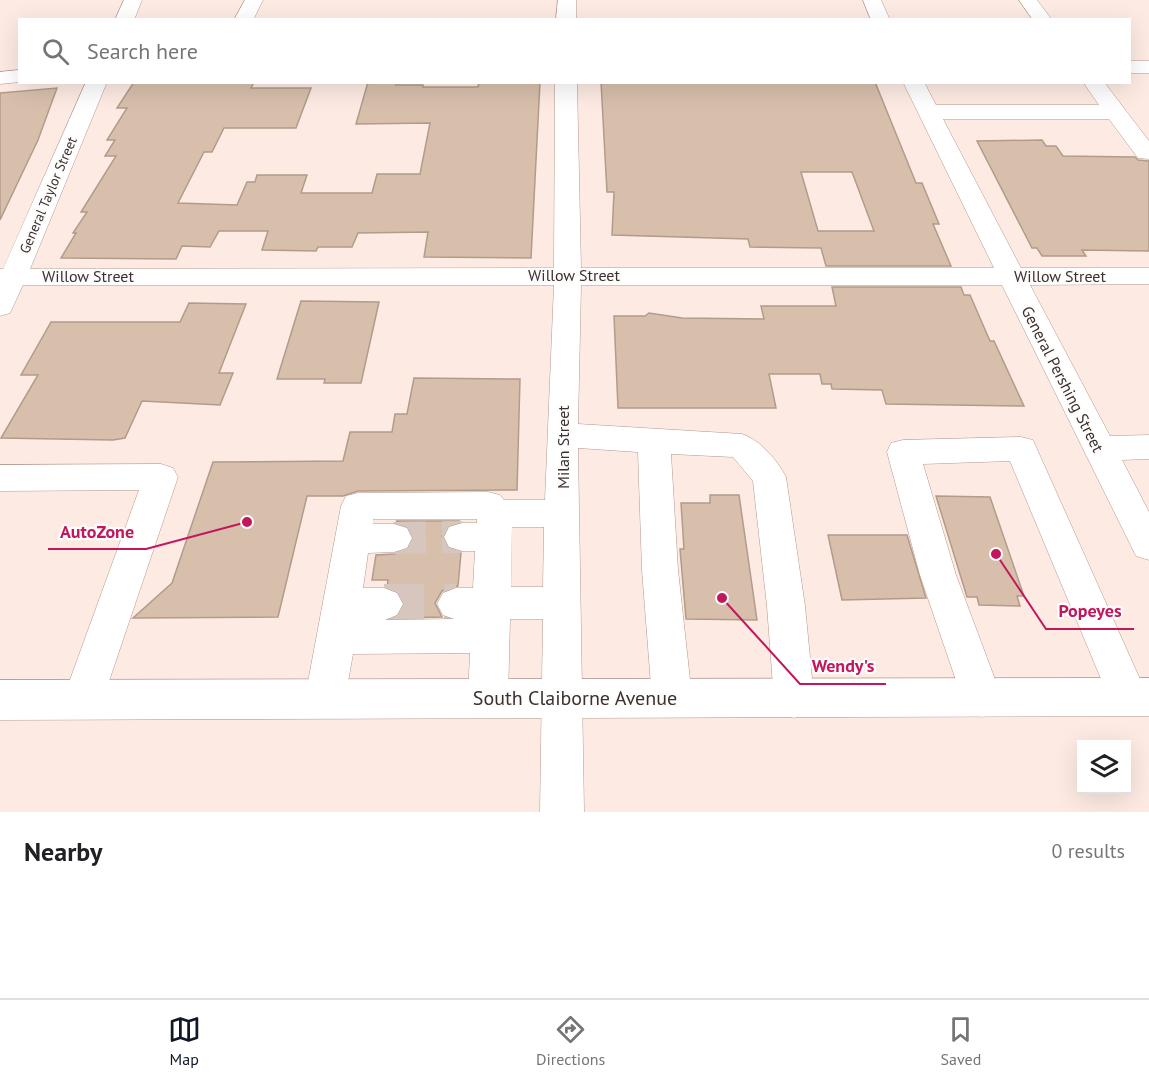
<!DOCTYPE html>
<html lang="en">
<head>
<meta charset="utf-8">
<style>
  :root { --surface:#fff; --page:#f2f2f2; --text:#202124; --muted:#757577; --line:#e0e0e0; --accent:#111827 }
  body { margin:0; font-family:"PT Sans",sans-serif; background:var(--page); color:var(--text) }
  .controls { position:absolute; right:18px; bottom:18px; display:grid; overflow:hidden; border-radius:0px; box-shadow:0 6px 24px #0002 }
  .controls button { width:54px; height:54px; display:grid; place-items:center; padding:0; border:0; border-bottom:2px solid var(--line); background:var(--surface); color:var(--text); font:30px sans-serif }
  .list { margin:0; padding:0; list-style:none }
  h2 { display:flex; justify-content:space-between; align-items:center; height:78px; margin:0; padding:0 24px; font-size:26px }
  h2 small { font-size:20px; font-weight:400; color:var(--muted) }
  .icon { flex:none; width:33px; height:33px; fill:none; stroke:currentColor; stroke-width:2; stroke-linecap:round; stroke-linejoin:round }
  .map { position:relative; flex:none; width:1149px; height:812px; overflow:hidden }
  .search { position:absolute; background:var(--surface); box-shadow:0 6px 24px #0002; left:18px; right:18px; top:18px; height:66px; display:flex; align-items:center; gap:15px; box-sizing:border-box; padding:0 21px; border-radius:0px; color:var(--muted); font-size:22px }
  .sheet { height:186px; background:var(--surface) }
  nav { display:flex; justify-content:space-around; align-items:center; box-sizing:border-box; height:84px; border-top:2px solid var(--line); background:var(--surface); font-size:16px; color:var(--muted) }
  nav a { display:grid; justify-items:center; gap:3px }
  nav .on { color:var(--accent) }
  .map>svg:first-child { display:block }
  .building { fill:#d7bfac; stroke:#b29b89; stroke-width:1.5; fill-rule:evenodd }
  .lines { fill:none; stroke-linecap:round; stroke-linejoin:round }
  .minor-tunnel-far1 { stroke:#d6c6be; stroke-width:32; stroke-dasharray:32 16; stroke-linecap:butt }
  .minor-tunnel { stroke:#d6c6be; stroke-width:40; stroke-dasharray:40 20; stroke-linecap:butt }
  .minor-casing { stroke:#b4988c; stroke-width:1 }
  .major-casing { stroke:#b4988c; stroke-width:1 }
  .minor { fill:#fff; fill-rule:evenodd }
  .major { fill:#fff; fill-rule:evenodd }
  .labels { text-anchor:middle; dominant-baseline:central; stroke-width:4.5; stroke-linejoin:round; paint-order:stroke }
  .far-street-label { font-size:14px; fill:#3c302c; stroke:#fcfcfc }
  .street-label { font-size:16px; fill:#3c302c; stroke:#fcfcfc }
  .near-street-label { font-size:20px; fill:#3c302c; stroke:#fcfcfc }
  .leader { fill:none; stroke:#c2185b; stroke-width:2 }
  .callout-dot { fill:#c2185b; stroke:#fcfcfc; stroke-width:2 }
  .callout-label { font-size:18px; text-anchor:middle; font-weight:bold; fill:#c2185b; stroke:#fcfcfc; stroke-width:4.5; stroke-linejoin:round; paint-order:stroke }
</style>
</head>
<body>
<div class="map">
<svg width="1149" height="812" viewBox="0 0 1149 812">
  <rect width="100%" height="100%" fill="#fdebe3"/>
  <g class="building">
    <polygon points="134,82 254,82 251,88 311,88 296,128 224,128 212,152 204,152 178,203 237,205 247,182 255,182 257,175 307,175 301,193 372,193 377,174 420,174 430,123 356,124 368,82 396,82 396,85 423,85 423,87 478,87 479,82 540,82 531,258 424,257 428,232 358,233 352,247 318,247 316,251 262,250 268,231 219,231 210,247 182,246 176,259 61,258 76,233 73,233 87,212 81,212 116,156 105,156 115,140 107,140 127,108 117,108"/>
    <path d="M601,82h274l41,101h6l17,41h-6l18,42h-125l-5,-18 -71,-1 -2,-8 -136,-4 2,-43h-7zM801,172h51l22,59h-56z"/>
    <polygon points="57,88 38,140 0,220 0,93"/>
    <polygon points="1042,140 1046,146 1056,146 1063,156 1135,157 1138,160 1149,161 1149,251 1082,250 1086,256 1042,256 1037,248 1032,248 977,141"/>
    <polygon points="832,287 961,287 964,295 970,295 990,341 994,341 1024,406 886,404 882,390 832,389 831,384 822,384 820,374 769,374 776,408 618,408 614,316 645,316 649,313 682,318 764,319 761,306 836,306"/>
    <polygon points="301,301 379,302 361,383 324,383 325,379 277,379"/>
    <polygon points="189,303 246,304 219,373 233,373 220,405 142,401 125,438 113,440 1,438 38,375 21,375 51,322 180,322"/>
    <polygon points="414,378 520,379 517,490 358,491 343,496 307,496 278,617 133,618 172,583 213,462 343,461 350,432 392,432 395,414 407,414"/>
    <polygon points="710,495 739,495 757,620 686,619 680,549 684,549 681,503 710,503"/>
    <polygon points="936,496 990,497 1024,596 1017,596 1020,606 979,605 977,597 967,597"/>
    <polygon points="396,521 460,521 448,525 442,536 447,548 461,553 458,586 442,591 435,603 442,617 397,618 405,605 399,592 387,587 388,580 372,580 376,555 394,554 408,550 414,539 409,527"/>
    <polygon points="828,535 907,535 926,598 842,600"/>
  </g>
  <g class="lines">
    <polyline class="minor-tunnel-far1" points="394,538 462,537"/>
    <polyline class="minor-tunnel" points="384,604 456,604"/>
    <g class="minor-casing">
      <g id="minor">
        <polygon points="124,0 142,0 134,20 115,20"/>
        <polygon points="245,0 263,0 253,20 234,20"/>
        <polygon points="558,0 576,0 576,20 556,20"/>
        <polygon points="863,0 881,0 890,20 871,20"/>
        <polygon points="1019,0 1037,0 1052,20 1033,20"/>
        <rect x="1130" y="61" width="19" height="12"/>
        <polygon points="20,70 20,82 0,84 0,72"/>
        <path d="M86,82h21l-77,187 524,-1 1,-186h22l4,186h413l-91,-186h21l12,23h163l-16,-23h21l45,59v18l-11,-1 -29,-39h-166l78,149h128v16l-119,1 80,151 39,-1v24l-27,1 27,52v48l-13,-4 -134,-271h-421l-3,139 164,10c18,6 35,26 44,43l19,129 9,93 -6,13 -14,6 -14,-6 -6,-13 -7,-93 -14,-125 -20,-24 -62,-3 7,116 14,128 -6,13 -14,6 -14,-6 -6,-13 -10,-128 -4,-118 -60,-4 6,364h-44l3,-193h-33l-2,79 -6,13 -14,6 -14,-6 -6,-13 2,-45 -117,1 -8,44 -6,13 -14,6 -14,-6 -6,-13 36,-192 5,-10 12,-3 130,-1 12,3 4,5h41l9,-215h-531l-13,28 -10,3v-47h3zM373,519h104v4h-15l-13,4 -5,10 5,10 13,4h13l-2,37h-17l-13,5 -6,11 6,11 11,4 -69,1 12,-5 6,-11 -6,-11 -13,-5h-21l5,-35 26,-1 13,-4 5,-10 -5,-10 -13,-4h-21zM512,527h32l-1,60h-32z"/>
        <polygon points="1021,437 1033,440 1037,449 1148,697 1142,710 1128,716 1114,710 1010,461 923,464 956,575 1002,698 996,711 982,717 968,711 962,698 920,575 887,452 891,443 903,440"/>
        <polygon points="161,464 173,468 178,477 103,699 97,712 83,718 69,712 63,699 139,490 0,491 0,465"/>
      </g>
    </g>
    <g class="major-casing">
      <polygon id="major" points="1149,678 1149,716 0,720 0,680"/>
    </g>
    <use href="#minor" class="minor"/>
    <use href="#major" class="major"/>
  </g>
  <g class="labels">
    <g class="far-street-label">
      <text transform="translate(48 195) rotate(-67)">General Taylor Street</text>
    </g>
    <g class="street-label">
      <text x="574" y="275">Willow Street</text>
      <text x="88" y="276">Willow Street</text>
      <text x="1060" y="276">Willow Street</text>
      <text transform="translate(1063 379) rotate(63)">General Pershing Street</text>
      <text transform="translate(563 447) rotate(-90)">Milan Street</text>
    </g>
    <g class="near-street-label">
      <text x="575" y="698">South Claiborne Avenue</text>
    </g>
  </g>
  <path class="leader" d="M247 522L146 549H48M996 554L1046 629H1134M722 598L800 684H886"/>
  <g class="callout-dot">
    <circle cx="247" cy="522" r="6"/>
    <circle cx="996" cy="554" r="6"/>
    <circle cx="722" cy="598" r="6"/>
  </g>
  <g class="callout-label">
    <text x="97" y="538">AutoZone</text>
    <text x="1090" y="617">Popeyes</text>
    <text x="843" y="672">Wendy's</text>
  </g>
</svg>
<div class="controls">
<button><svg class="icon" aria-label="layers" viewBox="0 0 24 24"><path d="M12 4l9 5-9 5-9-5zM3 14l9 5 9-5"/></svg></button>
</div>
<div class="search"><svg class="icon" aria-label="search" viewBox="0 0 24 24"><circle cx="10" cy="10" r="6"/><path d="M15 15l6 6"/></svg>Search here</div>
</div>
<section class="sheet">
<h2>Nearby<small>0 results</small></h2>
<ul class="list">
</ul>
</section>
<nav>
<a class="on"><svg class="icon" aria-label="map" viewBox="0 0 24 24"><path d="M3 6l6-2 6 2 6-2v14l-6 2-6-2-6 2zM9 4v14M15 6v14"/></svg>Map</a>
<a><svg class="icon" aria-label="directions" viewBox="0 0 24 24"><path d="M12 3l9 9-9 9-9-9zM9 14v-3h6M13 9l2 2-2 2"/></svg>Directions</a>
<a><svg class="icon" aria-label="saved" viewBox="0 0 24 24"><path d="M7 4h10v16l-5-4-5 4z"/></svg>Saved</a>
</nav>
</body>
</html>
